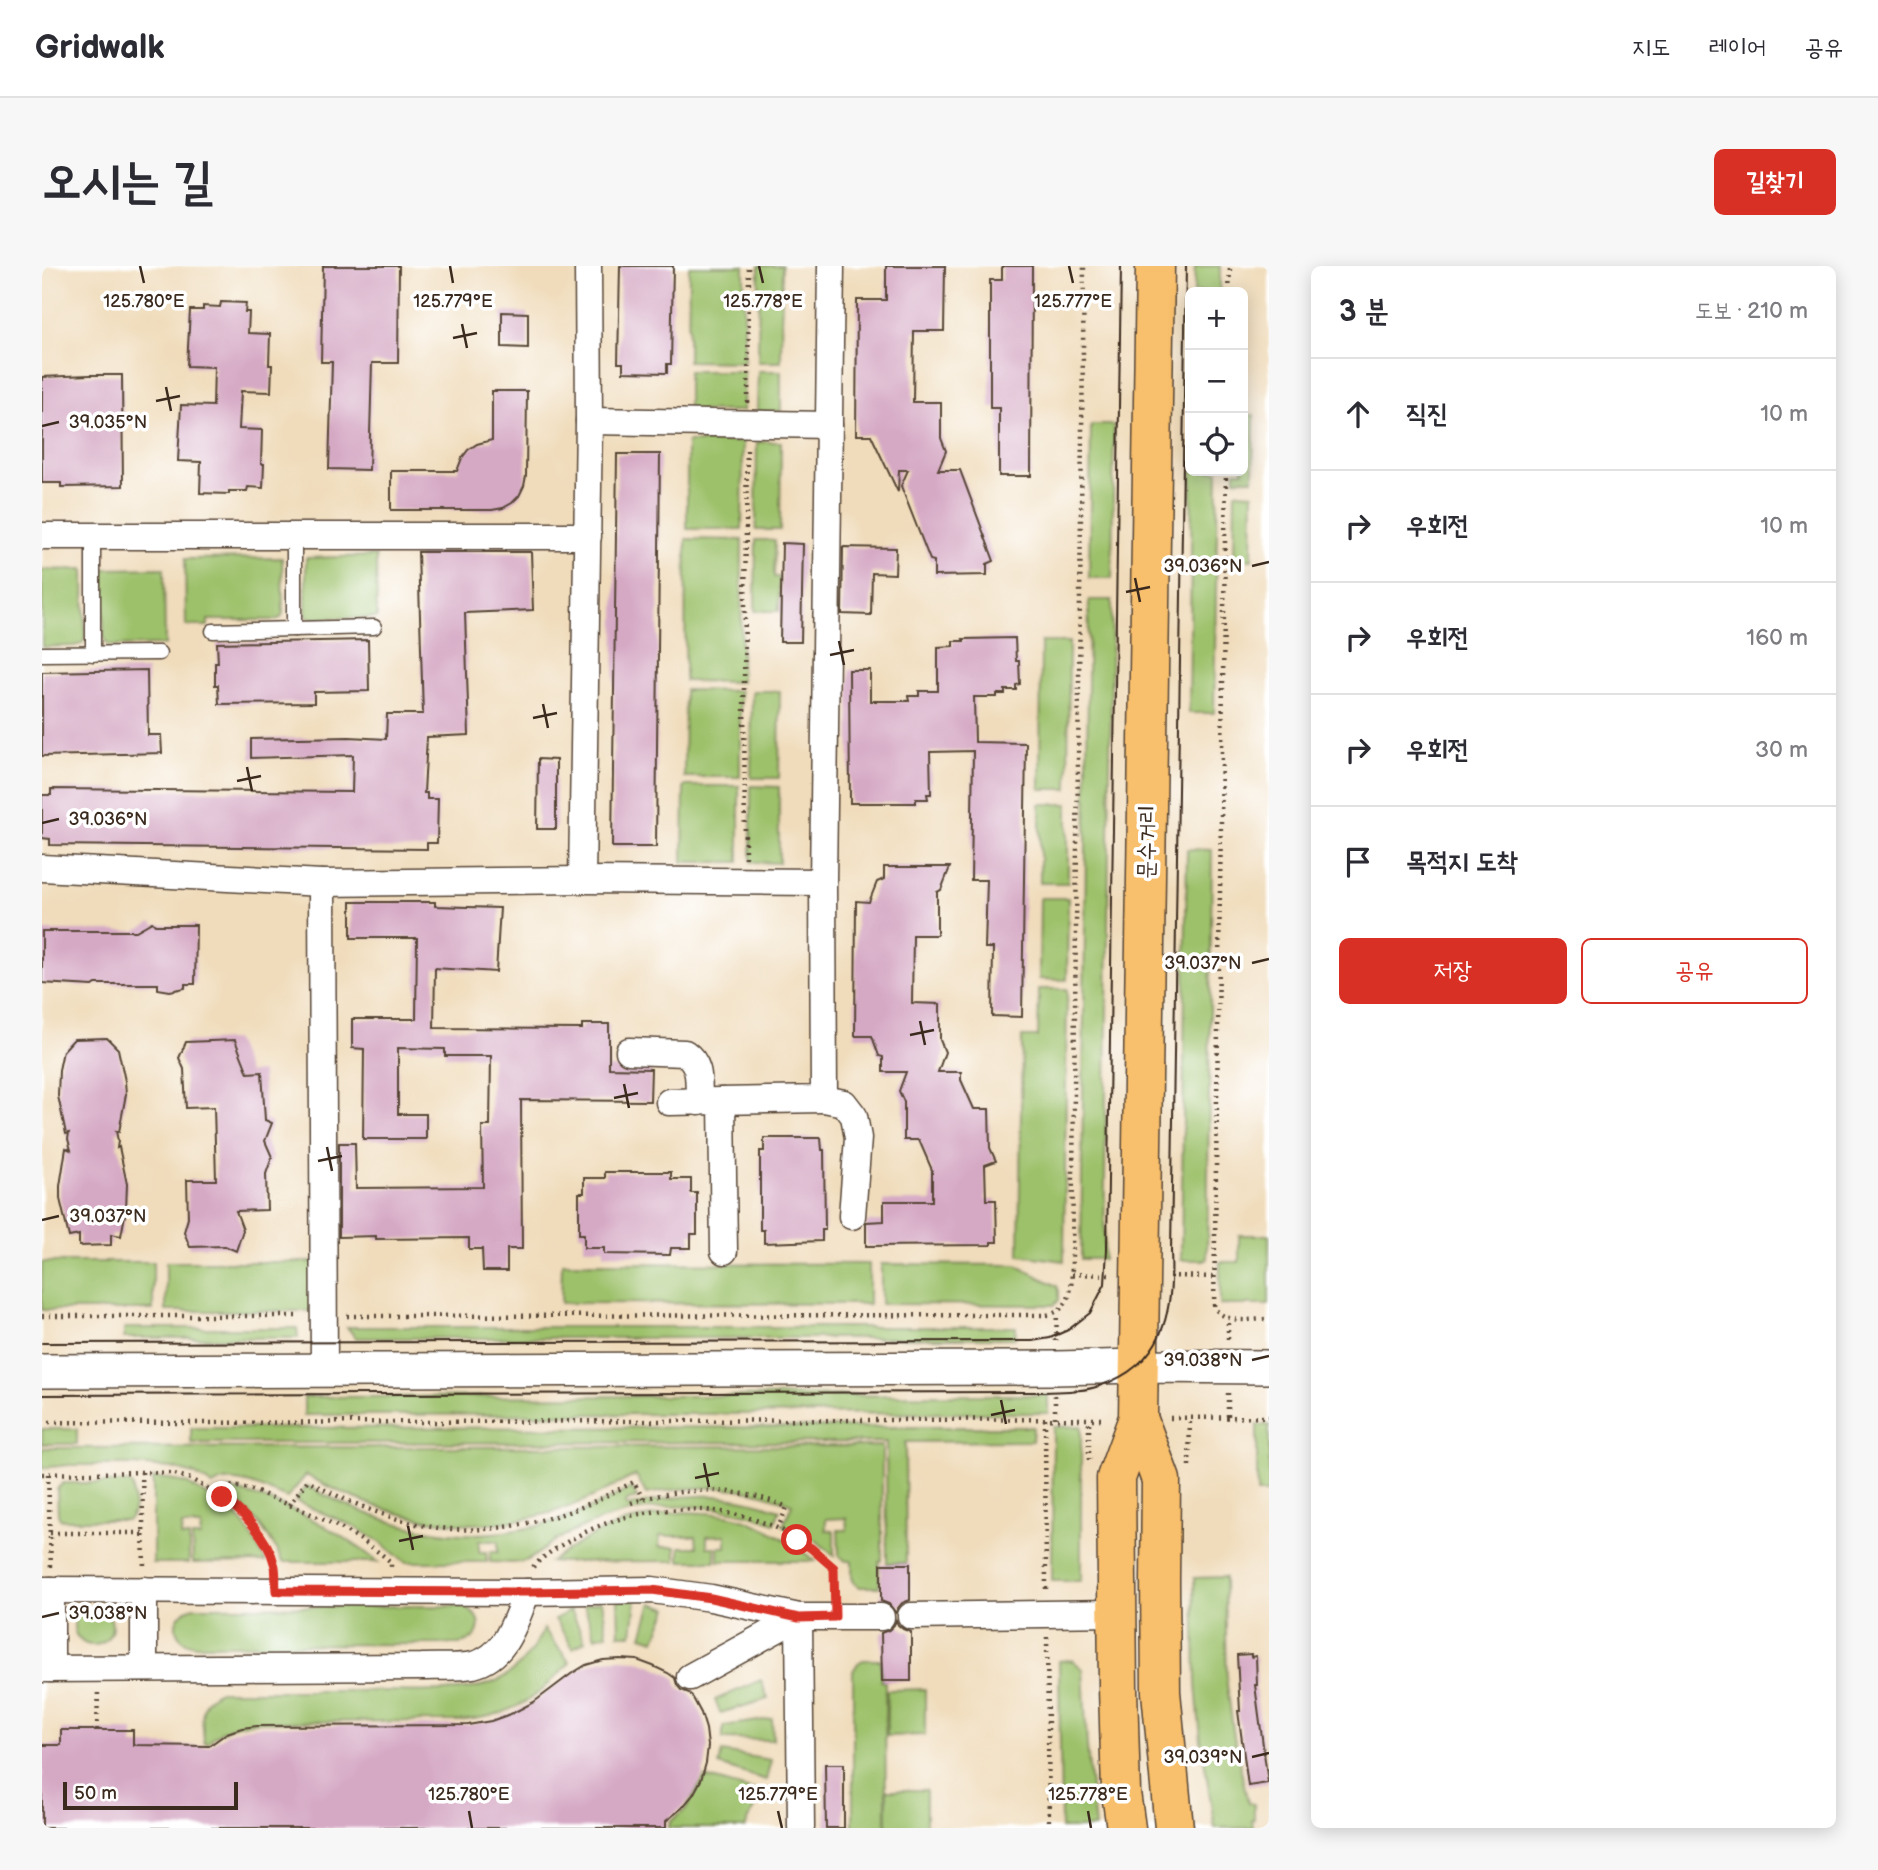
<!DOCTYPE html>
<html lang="ko">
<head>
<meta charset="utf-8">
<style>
  :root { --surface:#fff; --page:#f7f7f7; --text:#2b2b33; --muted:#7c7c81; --line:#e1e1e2; --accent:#d93025 }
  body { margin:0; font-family:"Balsamiq Sans","Poor Story",sans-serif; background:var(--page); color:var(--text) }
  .controls { position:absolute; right:21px; top:21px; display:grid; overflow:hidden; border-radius:10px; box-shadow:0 4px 18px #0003 }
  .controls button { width:63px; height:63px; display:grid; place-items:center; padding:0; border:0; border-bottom:2px solid var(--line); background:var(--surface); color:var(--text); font:35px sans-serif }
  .scale { position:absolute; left:21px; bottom:18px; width:175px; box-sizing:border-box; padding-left:7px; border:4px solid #3b2a1e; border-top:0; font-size:19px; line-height:24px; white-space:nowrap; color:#3b2a1e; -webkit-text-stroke:5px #fff; paint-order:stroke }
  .stop { position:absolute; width:21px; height:21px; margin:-16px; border:5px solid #d93025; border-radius:50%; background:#fff }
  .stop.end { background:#d93025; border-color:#fff; box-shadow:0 2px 7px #0008 }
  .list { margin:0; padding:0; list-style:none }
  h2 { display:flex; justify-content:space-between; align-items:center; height:91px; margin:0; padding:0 28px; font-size:30px }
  h2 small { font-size:23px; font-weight:400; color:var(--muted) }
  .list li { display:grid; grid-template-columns:46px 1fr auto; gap:21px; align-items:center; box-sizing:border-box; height:112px; padding:0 28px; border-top:2px solid var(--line) }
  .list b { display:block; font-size:26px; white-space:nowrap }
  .list em { font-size:23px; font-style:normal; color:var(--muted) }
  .actions { display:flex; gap:14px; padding:21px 28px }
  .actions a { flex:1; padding:16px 0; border:2px solid var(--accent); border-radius:10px; text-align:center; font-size:24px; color:var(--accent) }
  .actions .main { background:var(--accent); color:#fff }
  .icon { flex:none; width:38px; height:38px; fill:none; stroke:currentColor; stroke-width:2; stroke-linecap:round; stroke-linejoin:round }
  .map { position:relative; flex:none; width:1227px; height:1562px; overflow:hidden; border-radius:10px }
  header { display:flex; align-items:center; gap:42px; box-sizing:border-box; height:98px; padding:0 35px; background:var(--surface); border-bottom:2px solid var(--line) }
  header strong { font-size:33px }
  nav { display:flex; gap:38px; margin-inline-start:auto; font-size:24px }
  .intro { display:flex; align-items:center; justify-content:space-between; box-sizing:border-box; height:168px; padding:0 42px }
  h1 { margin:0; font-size:49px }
  .button { padding:18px 32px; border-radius:10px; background:var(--accent); color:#fff; font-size:24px; font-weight:700 }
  main { display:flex; gap:42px; padding:0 42px }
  aside { flex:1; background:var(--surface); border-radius:10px; box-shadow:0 4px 18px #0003 }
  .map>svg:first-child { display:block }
  .green { fill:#9dc16b; stroke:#6c7644; stroke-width:2 }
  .building { fill:#d5a9c4 }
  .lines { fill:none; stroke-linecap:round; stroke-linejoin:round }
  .service-casing { stroke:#564536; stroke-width:17 }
  .minor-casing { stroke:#564536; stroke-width:29 }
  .tertiary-casing { stroke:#564536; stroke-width:36 }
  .primary-casing { stroke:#564536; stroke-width:41 }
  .path { stroke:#564536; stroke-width:4.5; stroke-dasharray:2 5; stroke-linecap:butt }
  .service { stroke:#fff; stroke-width:14 }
  .minor { stroke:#fff; stroke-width:26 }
  .tertiary { stroke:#fff; stroke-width:33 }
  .primary { stroke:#f8bf6c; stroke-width:38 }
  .tram { stroke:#3b2a1e; stroke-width:2 }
  .route { stroke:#d93025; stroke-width:9 }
  .ticks { fill:none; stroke:#3b2a1e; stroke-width:2.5 }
  .labels { text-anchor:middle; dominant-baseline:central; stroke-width:7; stroke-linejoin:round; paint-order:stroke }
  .street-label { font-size:23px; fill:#3b2a1e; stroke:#fff }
  .ticks-label { font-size:18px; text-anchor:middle; fill:#3b2a1e; stroke:#fff; stroke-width:7; stroke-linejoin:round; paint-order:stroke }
</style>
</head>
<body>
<header>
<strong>Gridwalk</strong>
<nav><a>지도</a><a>레이어</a><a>공유</a></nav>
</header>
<div class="intro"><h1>오시는 길</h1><a class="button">길찾기</a></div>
<main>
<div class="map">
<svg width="1227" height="1562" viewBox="0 0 1227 1562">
  <rect width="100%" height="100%" fill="#fff"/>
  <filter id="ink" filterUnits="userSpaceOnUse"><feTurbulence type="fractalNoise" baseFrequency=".0143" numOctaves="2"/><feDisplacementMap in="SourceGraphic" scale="14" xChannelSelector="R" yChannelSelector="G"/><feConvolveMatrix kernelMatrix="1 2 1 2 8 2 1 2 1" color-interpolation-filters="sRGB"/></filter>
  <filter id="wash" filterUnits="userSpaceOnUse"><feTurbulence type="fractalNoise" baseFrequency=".00686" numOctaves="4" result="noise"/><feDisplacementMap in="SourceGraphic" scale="28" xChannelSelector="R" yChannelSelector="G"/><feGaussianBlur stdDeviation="1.57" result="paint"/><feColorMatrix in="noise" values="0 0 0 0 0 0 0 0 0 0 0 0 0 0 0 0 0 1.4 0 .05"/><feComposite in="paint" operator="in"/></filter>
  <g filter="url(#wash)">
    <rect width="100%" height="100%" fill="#f0dcbb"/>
    <g class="green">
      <polygon points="647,0 702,0 702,96 646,95"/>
      <polygon points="717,0 740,0 739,96 716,96"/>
      <polygon points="1153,0 1178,0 1178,26 1152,26"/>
      <polygon points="646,105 702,105 701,145 646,145"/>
      <polygon points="716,105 739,105 739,145 715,145"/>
      <polygon points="1201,149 1212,149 1211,213 1193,213 1193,205 1201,205"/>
      <polygon points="1049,159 1072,159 1070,312 1047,312"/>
      <polygon points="645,176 701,176 700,263 645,263"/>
      <polygon points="715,176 739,176 738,264 714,264"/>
      <polygon points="1150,205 1176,205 1172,447 1147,447"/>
      <polygon points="1193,226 1211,227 1210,293 1192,292"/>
      <polygon points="644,273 700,274 699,416 643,415"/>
      <polygon points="714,274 733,274 732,311 737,311 737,345 713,345"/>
      <polygon points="334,290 335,352 266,352 264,347 264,292"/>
      <polygon points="240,292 241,347 239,352 233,354 166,354 166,360 144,360 143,293"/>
      <polygon points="122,302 123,379 72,380 65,378 62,372 61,303"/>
      <polygon points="42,303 43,372 40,378 32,380 0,381 0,304"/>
      <polygon points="1047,334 1070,334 1062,993 1039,993"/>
      <polygon points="999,376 1027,376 1026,523 998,523"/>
      <polygon points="643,424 698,425 698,511 642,511"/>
      <polygon points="710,425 738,425 737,512 709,512"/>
      <polygon points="642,520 697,520 697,596 641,596"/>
      <polygon points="709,520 737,521 737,597 709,596"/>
      <rect x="998" y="538" width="28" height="79"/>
      <polygon points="1145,583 1170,584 1165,994 1139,994"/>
      <polygon points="998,632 1026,632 1025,714 997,713"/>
      <polygon points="997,723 1025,723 1022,995 977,989 980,771 996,771"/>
      <polygon points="1197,969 1227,969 1227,1039 1178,1039 1178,996 1197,996"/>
      <rect x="0" y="996" width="111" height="48"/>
      <rect x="124" y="996" width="150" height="49"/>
      <polygon points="520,997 827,998 827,1038 519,1037"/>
      <polygon points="839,998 974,999 1015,1020 1017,1025 1017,1034 1012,1039 839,1038"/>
      <polygon points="305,1061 974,1061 973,1072 314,1072"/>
      <polygon points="82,1062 255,1062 256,1072 82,1072"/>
      <polygon points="1006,1129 1006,1147 262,1149 262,1131"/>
      <rect x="1215" y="1159" width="12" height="68"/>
      <polygon points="1039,1160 1039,1315 1010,1315 1011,1161"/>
      <polygon points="991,1161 990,1175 863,1176 864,1297 845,1297 844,1176 149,1177 149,1162"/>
      <rect x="0" y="1163" width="35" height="15"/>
      <path d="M840,1180v115h-3v26h-19l-6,-4 -2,-6v-16h-6l-7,-5 -1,-26h9l-1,-12 -20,1v11l8,1v25l-17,-15 -34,-15 9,-22c-49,-21 -95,-19 -146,-10l-10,-19c-22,11 -44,24 -68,32 -95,34 -175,14 -262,-32l-19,23c-20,-8 -55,-26 -74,-12l-19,-12 -22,-6 -39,-3h-64l-27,3v-20z"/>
      <polygon points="111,1212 128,1213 146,1218 192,1247 205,1262 224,1296 151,1297 150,1271 158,1271 159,1260 140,1260 139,1271 147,1271 147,1297 111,1297"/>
      <path d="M21,1217h64l5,2 1,4c0,10 4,25 -6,31h-64l-3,-1 -2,-5 -1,-25z"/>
      <path d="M265,1220c38,20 83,39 125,45 47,8 98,0 142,-16 20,-7 39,-18 58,-27l5,10 -11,3 1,6c58,-14 97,-17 153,3l-5,13c-63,-24 -136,-22 -198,7 -8,3 -16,7 -24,12 -8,5 -16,14 -26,18 -9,5 -26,2 -37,2v-10h8v-11h-19v11h7l1,10h-82l-25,-20 -29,-17 -56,-24z"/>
      <path d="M188,1224c52,10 107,39 148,72h-95c-15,-29 -32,-52 -60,-70z"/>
      <path d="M644,1246c17,1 34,1 50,5 29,8 56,26 79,44h-97v-14h8v-12l-19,1v11h8v14h-35v-14h17l-1,-11h-36l-1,11h17v14l-126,1c43,-31 83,-48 136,-50z"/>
      <polygon points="1183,1311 1185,1419 1192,1471 1206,1537 1212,1538 1212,1553 1210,1554 1211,1562 1173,1562 1159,1475 1154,1419 1152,1312"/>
      <polygon points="576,1334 594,1334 590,1368 577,1368"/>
      <polygon points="560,1335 565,1368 553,1371 542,1339"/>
      <polygon points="610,1337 626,1342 613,1374 600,1370"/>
      <path d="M417,1340c26,6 26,33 1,38l-265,1c-26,-5 -25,-33 0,-38z"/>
      <circle cx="51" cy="1360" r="19"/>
      <polygon points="529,1344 543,1375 531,1382 513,1353"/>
      <path d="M502,1363l26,34 -26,25 -20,15 -22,10 -22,5 -20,3 -204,1c-18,2 -36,6 -48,21l-4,-1c-1,-21 -8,-42 16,-51 54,0 108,0 161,0 33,0 88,4 117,-11 22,-10 35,-30 46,-51z"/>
      <polygon points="821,1394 839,1394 839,1415 843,1416 844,1562 811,1562 811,1405 816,1397"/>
      <polygon points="1030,1394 1041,1403 1045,1481 1053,1562 1019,1562 1017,1395"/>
      <polygon points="719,1414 726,1433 678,1447 673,1434"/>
      <polygon points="883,1423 883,1469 845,1470 845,1424"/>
      <polygon points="730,1453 731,1474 681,1473 681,1460"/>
      <polygon points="680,1486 729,1494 724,1514 677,1499"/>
      <polygon points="663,1511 719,1527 703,1562 627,1562 628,1556 643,1544"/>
      <rect x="845" y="1524" width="39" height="38"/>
    </g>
    <g id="blocks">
      <g class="building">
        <polygon points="281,0 357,0 356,97 330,97 327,204 287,203 290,96 279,96"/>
        <polygon points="578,0 631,0 629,98 625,98 625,107 581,106 581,97 576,97"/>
        <polygon points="844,0 903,0 902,65 872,65 871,136 899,136 899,172 904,185 896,204 918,204 952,295 945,298 945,309 892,310 892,295 888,294 859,220 866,204 857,204 856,226 829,169 814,169 815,34 844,34"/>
        <polygon points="960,0 990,0 989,210 957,210 957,142 948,142 948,14 960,14"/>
        <polygon points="179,36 204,37 203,46 207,46 206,67 228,68 227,99 230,99 229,126 199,125 197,163 220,164 219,198 222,198 221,222 206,221 205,225 187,225 187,228 158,227 159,196 136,195 139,139 171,140 172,101 145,100 148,44 161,44 161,40 178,41"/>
        <polygon points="460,46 486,47 486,82 460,81"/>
        <polygon points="48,109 80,109 81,220 19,221 19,217 0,217 0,111"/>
        <polygon points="450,125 485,125 484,210 482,220 477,230 470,237 461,242 450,244 349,244 349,205 415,205 420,192 426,184 435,178 450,174"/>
        <polygon points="575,188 618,188 614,581 570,581"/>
        <polygon points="740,277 761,278 759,376 738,376"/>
        <polygon points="801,281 854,282 853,308 830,307 829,349 800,348"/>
        <polygon points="376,286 489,286 491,344 423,347 427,469 385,471 382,527 385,527 385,533 396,533 395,577 385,577 385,583 8,579 8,573 0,572 0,529 9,529 9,523 310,526 311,489 209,492 209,473 307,471 344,473 345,448 381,448"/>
        <polygon points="973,372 974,395 977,395 978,418 974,419 974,424 963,424 963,428 955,428 955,431 932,431 933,476 984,477 980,751 950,750 951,682 943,682 945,614 929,614 931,485 888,486 889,528 885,528 886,533 874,533 874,537 808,537 807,404 828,404 828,435 867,435 866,430 877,430 877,425 896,425 896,381 911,380 911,375 922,375 921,373"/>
        <polygon points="326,374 327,425 272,426 272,437 177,438 176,419 173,419 173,397 176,397 175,377"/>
        <polygon points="105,404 106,469 119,469 120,487 0,490 0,406"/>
        <polygon points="496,493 514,494 514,563 495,563"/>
        <polygon points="842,601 908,601 899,624 895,626 895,669 871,669 870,737 898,738 898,774 903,786 896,806 919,806 919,814 932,843 947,843 948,882 954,895 943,899 944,934 954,934 955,976 949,976 949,979 824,980 824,956 842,955 842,935 890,935 890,904 877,874 862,874 862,836 857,825 864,806 841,806 841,791 837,790 830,770 813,770 814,635 827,636 835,616 842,613"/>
        <polygon points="309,636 393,636 393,640 458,642 454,706 393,702 392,762 540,763 540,758 567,758 567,802 609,803 608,835 479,834 480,983 465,983 465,1005 441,1005 440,983 427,983 427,972 334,973 334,970 297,971 297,877 313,877 314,922 441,921 440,860 448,860 449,790 403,790 403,783 356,782 356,848 384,848 384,873 321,873 322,783 310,782 310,753 374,753 375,672 309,672"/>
        <polygon points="110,656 113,659 154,659 153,718 143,718 143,722 128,725 116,723 116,718 54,718 51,720 0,717 0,665 94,665"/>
        <polygon points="65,772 76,783 83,815 84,828 77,866 74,865 76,875 75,882 77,881 85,918 84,944 79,970 69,968 69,979 37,980 37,969 27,971 18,933 18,920 24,882 29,884 26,873 27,867 24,868 16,830 17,804 21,785 32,773"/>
        <polygon points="193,774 206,807 220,806 223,854 230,857 223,875 230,891 224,908 225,944 194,945 201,964 194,985 183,980 148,981 142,966 146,952 145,914 174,914 172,841 144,842 142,803 137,792 144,776"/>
        <polygon points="722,872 779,872 780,884 782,884 783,964 780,964 780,975 722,977 722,964 718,964 718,885 722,885"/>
        <polygon points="563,906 629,906 629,913 649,913 649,927 655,927 655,968 649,968 649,982 629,982 628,989 562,988 562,982 542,982 542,968 537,968 537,927 542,927 542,912 563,912"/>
        <polygon points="839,1298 868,1298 868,1334 860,1337 856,1342 854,1347 847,1338 839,1335"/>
        <polygon points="854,1354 856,1359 861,1363 869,1366 869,1415 840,1415 839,1367 847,1364 852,1359"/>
        <polygon points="1209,1388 1209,1391 1214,1390 1215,1419 1213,1419 1226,1517 1206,1520 1196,1445 1198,1445 1195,1389"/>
        <polygon points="578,1393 595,1394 611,1400 626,1407 633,1412 635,1419 639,1424 647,1427 651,1432 659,1447 664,1463 666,1480 664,1497 659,1514 651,1529 640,1542 624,1555 624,1562 0,1562 0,1479 19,1479 19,1464 91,1464 91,1479 167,1480 185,1467 200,1462 215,1460 426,1459 449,1455 471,1447 492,1436 529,1408 544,1399 561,1394"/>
        <polygon points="783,1498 802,1498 802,1562 784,1562"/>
      </g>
    </g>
  </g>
  <g filter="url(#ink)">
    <use href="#blocks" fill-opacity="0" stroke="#564536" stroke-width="2"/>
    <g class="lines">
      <g class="service-casing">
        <g id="service">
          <polyline points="51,269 51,388"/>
          <polyline points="252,363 332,361"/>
          <polyline points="171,365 252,363 252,269"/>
          <polyline points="0,388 117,387"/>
        </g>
      </g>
      <g class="minor-casing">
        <g id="minor">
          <polyline points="547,155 787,159"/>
          <polyline points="0,270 546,270"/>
          <polyline points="0,602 280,617 540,614 781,616"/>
          <polyline points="540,614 547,155 546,0"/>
          <polyline points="280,617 282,1104"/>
          <path d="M587,785l56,2c17,12 13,29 14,49"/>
          <polyline points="782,833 802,837 812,850 816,872 810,950"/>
          <polyline points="680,835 682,985"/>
          <polyline points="627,836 782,833 781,616 789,0"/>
          <polyline points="0,1324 485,1326 610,1324 669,1332 757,1351 839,1351"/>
          <polyline points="9,1324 9,1403"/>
          <polyline points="869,1350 1074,1347"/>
          <polyline points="102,1402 102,1324"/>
          <path d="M0,1403l380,-2c16,-1 35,1 51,-2 34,-8 42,-45 54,-73"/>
          <polyline points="648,1411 757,1351 759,1562"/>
        </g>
      </g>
      <g class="tertiary-casing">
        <polyline id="tertiary" points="0,1105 1014,1102 1097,1100 1227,1101"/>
      </g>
      <g class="primary-casing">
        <g id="primary">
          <polyline points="1096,1152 1119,1214 1118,1315 1119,1426 1132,1562"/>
          <polyline points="1084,1562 1079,1527 1076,1422 1074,1212 1096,1152 1113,0"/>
        </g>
      </g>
      <g class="path">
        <polyline points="1187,26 1188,0"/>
        <polyline points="706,137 707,0"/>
        <path d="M1184,205l-12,836c12,18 35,12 55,12"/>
        <polyline points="703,592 702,419 705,180"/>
        <polyline points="1030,1008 1069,1009"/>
        <polyline points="1127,1010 1171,1011"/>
        <polyline points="0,1050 258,1050"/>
        <path d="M305,1050l700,-1c29,-7 24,-34 25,-59l12,-990"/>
        <polyline points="1186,1073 1186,1053"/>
        <polyline points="1014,1075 1015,1047"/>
        <polyline points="1186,1127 1186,1151"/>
        <polyline points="1013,1129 1013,1153"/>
        <polyline points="1128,1152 1227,1151"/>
        <polyline points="1003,1153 1004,1324"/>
        <polyline points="0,1156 147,1157 1063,1153"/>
        <polyline points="1047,1194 1047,1153"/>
        <polyline points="1147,1200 1148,1152"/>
        <polyline points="100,1206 102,1303"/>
        <path d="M0,1208l100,-2 29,1 20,6 24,14 5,-6c22,-4 42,7 62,15 42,17 73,30 109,60v8"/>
        <polyline points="6,1208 9,1302"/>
        <path d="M173,1227c8,5 17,10 24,17 13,12 35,41 36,59"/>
        <path d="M589,1237c49,-17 108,-17 156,4l-9,21"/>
        <path d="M247,1239l18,-24c37,19 84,40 126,46 45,7 95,-1 138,-16 22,-8 42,-19 63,-29l9,17"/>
        <polyline points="8,1267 101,1267"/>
        <path d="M491,1301c11,-12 25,-20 39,-28 81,-46 196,-40 262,29l1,28"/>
        <polyline points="1005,1371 1007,1562"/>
        <polyline points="55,1464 56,1425"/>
      </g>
      <use href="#service" class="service"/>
      <use href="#minor" class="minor"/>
      <use href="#tertiary" class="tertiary"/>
      <use href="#primary" class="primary"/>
      <g class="tram">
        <polyline points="0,1077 990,1075 1008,1072 1026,1064 1048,1047 1063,1018 1065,983 1079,0"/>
        <path d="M0,1129l1003,-3c18,-1 37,0 54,-6 65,-21 75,-75 72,-135l15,-985"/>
      </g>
    </g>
  </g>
  <g class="lines" filter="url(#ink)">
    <path class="route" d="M180,1231c20,14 46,41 52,66 3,8 1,19 2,28l251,1 125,-2 59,8 88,20 36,-1 -1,-49 -23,-20 -14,-8"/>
  </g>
  <path class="ticks" d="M98,0l4,17M408,0l3,17M717,0l4,17M1027,0l4,17M420,58l5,24M411,72l24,-5M124,121l5,24M114,135l24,-5M0,160l17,-4M1210,300l17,-4M1093,312l5,24M1084,326l24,-5M797,375l5,24M788,389l24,-5M501,438l5,24M491,452l24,-5M205,501l5,24M195,515l24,-5M0,557l17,-4M1210,697l17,-4M878,755l5,24M868,769l24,-5M582,818l5,24M572,832l24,-5M285,881l5,24M276,895l24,-5M0,954l17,-4M1210,1094l17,-4M959,1134l5,24M949,1149l24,-5M662,1197l5,24M653,1212l24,-5M366,1260l5,24M357,1275l24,-5M0,1351l17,-4M1210,1491l17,-4M427,1545l3,17M736,1545l4,17M1046,1545l3,17"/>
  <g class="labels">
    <g class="street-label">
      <text transform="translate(1105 576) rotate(-89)">문수거리</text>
    </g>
  </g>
  <g class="ticks-label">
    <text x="102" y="41">125.780°E</text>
    <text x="411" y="41">125.779°E</text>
    <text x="721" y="41">125.778°E</text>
    <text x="1031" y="41">125.777°E</text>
    <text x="66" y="162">39.035°N</text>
    <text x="1161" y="306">39.036°N</text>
    <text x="66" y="559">39.036°N</text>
    <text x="1161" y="703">39.037°N</text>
    <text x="66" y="956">39.037°N</text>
    <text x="1161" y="1100">39.038°N</text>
    <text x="66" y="1353">39.038°N</text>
    <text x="1161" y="1497">39.039°N</text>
    <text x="427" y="1534">125.780°E</text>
    <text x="736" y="1534">125.779°E</text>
    <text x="1046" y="1534">125.778°E</text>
  </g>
</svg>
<div class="controls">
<button>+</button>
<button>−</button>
<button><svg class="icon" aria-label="locate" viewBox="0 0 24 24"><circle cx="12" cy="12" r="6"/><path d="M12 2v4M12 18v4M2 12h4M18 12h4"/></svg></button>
</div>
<div class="scale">50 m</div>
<div class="stop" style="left:755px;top:1274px"></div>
<div class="stop end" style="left:180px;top:1231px"></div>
</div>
<aside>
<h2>3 분<small>도보 · 210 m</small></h2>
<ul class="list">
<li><svg class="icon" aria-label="ahead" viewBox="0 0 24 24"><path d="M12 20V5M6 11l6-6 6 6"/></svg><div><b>직진</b></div><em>10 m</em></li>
<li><svg class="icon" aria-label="right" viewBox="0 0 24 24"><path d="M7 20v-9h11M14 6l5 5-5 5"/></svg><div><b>우회전</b></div><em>10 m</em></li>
<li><svg class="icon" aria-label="right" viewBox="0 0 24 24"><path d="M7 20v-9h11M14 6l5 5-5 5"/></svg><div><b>우회전</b></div><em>160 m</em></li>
<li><svg class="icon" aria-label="right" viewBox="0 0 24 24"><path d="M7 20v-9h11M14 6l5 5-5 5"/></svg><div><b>우회전</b></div><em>30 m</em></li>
<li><svg class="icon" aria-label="arrive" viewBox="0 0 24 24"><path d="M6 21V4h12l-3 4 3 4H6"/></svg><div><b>목적지 도착</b></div></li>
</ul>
<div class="actions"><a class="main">저장</a><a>공유</a></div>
</aside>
</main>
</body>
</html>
